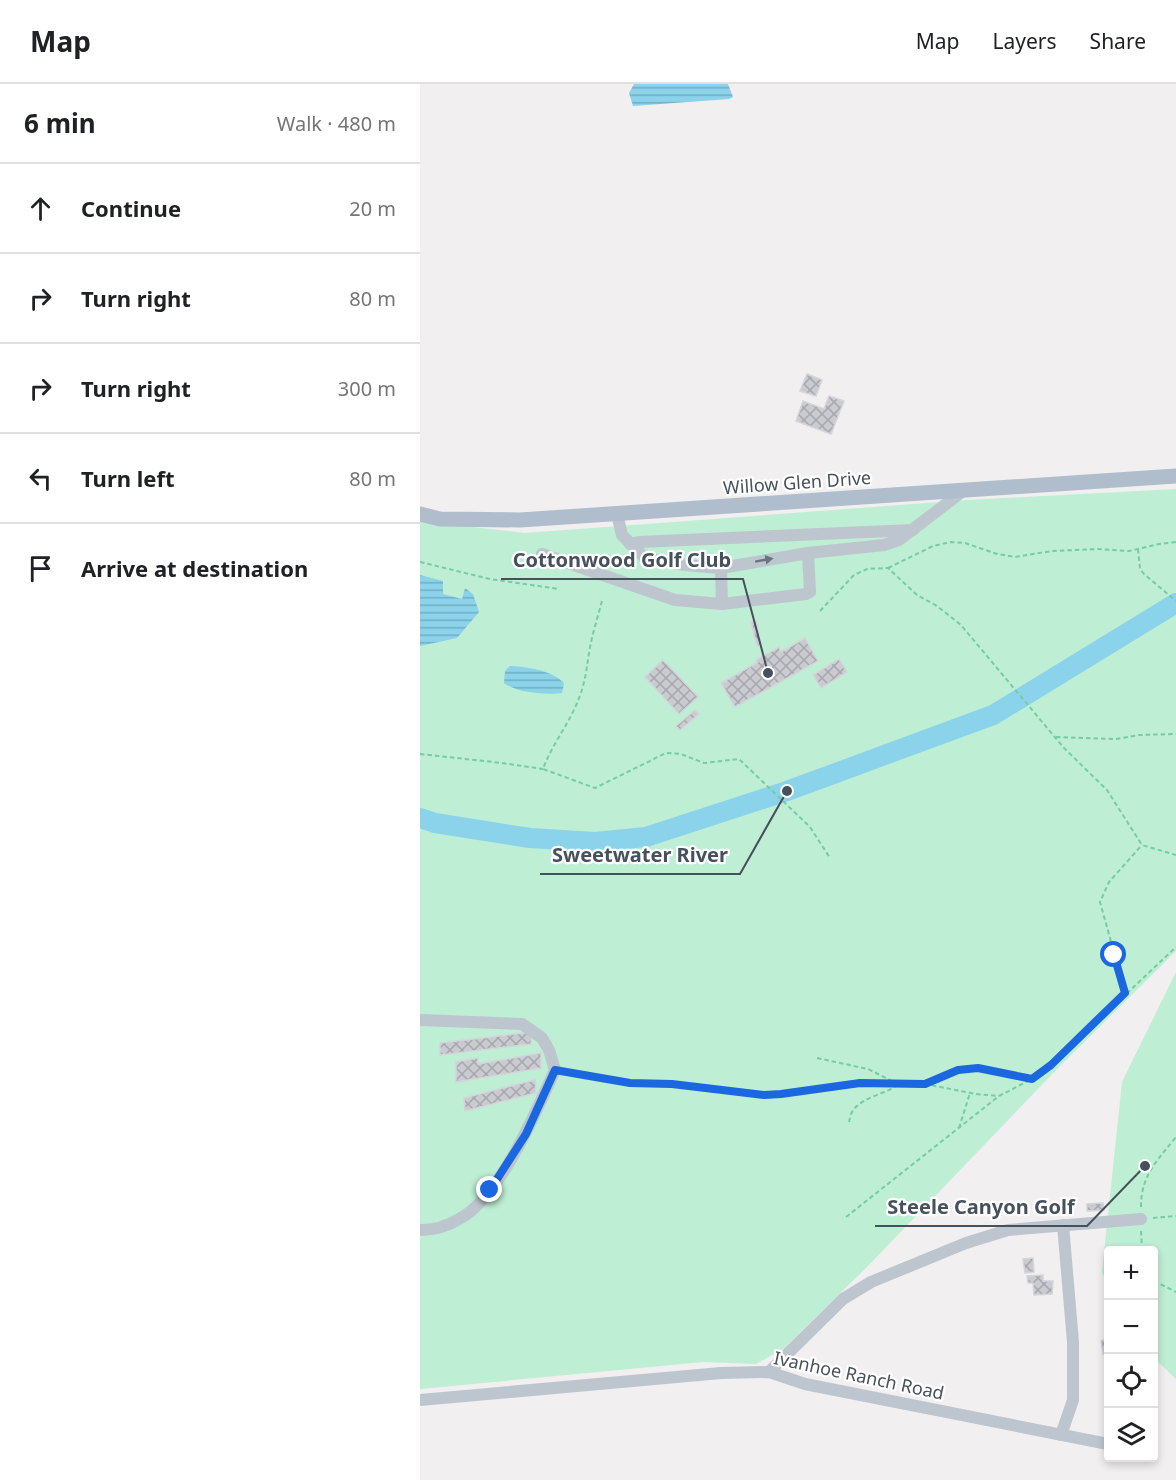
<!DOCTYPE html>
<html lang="en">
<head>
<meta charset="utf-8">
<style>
  :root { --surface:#fff; --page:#f6f6f6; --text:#202124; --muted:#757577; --line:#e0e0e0 }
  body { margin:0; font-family:"Noto Sans",sans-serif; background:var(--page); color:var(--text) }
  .controls { position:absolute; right:18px; bottom:18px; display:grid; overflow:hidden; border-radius:6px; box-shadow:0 3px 9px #0003 }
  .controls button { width:54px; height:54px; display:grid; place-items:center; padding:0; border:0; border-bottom:2px solid var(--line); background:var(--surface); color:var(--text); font:30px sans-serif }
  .stop { position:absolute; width:18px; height:18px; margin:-14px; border:4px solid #1b67df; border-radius:50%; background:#fff }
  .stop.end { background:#1b67df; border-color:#fff; box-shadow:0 2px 6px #0008 }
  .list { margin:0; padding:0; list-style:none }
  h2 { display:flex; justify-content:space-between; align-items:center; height:78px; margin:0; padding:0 24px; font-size:26px }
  h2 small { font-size:20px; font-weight:400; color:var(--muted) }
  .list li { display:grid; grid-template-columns:39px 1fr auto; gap:18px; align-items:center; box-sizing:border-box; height:90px; padding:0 24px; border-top:2px solid var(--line) }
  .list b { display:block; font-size:22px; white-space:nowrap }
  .list em { font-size:20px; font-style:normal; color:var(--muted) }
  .icon { flex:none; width:33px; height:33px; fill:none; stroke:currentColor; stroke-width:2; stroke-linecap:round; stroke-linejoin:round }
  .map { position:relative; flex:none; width:756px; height:1396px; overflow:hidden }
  header { display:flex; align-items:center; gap:36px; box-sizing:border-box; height:84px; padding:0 30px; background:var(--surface); border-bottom:2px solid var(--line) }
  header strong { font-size:28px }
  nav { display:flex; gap:33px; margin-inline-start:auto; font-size:21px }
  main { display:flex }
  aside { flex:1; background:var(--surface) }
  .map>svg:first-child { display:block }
  .green { fill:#beeed3 }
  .water { fill:url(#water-rules) }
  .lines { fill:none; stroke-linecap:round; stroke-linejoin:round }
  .river { stroke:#8bd2eb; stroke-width:20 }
  .building { fill:url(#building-cross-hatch); stroke:#d3d5da; stroke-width:1.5 }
  .path { stroke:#76cca6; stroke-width:2; stroke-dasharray:4.5 3; stroke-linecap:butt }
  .minor { stroke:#bdc5ce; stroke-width:12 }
  .major { stroke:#afbdcd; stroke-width:15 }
  .oneway { fill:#6a747e }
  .route { stroke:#1b67df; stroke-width:8 }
  .labels { text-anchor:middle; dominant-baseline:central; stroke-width:4.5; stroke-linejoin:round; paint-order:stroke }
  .street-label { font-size:18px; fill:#47515c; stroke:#fff }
  .leader { fill:none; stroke:#47515c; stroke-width:2 }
  .callout-dot { fill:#47515c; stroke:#fff; stroke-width:2 }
  .callout-label { font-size:20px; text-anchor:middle; font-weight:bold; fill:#47515c; stroke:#fff; stroke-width:4.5; stroke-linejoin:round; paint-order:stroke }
</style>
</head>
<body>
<header>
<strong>Map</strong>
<nav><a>Map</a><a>Layers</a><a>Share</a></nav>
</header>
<main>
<aside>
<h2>6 min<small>Walk · 480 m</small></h2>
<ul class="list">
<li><svg class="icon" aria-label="ahead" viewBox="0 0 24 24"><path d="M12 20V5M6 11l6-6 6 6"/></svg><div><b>Continue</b></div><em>20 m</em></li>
<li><svg class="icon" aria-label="right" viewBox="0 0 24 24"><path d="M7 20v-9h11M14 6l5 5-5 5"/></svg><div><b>Turn right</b></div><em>80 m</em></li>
<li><svg class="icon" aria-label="right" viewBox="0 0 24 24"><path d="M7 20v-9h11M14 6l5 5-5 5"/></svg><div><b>Turn right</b></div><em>300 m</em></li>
<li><svg class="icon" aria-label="left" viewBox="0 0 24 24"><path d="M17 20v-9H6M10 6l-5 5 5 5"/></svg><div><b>Turn left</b></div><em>80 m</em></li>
<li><svg class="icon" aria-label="arrive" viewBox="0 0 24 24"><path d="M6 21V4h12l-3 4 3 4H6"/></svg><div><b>Arrive at destination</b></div></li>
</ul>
</aside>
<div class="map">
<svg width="756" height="1396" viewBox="0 0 756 1396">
  <defs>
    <pattern id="water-rules" width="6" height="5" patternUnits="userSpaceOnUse" patternTransform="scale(1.5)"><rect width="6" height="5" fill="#8bd2eb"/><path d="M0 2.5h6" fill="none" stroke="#73adc2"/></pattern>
    <pattern id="building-cross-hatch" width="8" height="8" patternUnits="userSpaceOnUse" patternTransform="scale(1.5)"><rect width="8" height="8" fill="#c9cbd1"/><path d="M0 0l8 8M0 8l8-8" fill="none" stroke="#a5a7ad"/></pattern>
  </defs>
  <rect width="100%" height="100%" fill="#f1efef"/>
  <g class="green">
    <polygon points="756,405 756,867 639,983 446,1184 363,1265 336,1280 283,1278 0,1305 0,437 105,449 547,416"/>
    <polygon points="756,888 756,1295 734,1274 734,1166 688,1166 688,1201 682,1188 702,998"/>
  </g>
  <g class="water">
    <polygon points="214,0 308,0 313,13 309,15 213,22 209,9"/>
    <polygon points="0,491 23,497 23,510 42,515 45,504 53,510 59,528 37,554 0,562"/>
    <path d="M90,582c18,1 41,4 54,17l-2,10c-16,2 -45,0 -58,-10l1,-12z"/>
  </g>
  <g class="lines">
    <polyline class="river" points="0,734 15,739 110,754 175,758 226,753 367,707 573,631 756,519"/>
  </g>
  <g class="building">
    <polygon points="387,290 402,296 396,312 380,307"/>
    <polygon points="409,312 424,317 411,350 376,337 383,317 404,325"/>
    <polygon points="336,537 341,561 337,562 331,538"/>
    <polygon points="385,554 398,577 315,623 301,599 338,578 336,576 359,563 361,568"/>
    <polygon points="419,575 427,588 401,604 393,591"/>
    <polygon points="243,576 278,613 259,630 225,593"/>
    <polygon points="275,626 279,630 260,646 256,642"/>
    <polygon points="112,948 111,960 20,971 20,959"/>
    <polygon points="121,969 121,984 36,998 36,978 58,974 58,980"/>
    <polygon points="115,996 116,1009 45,1027 44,1014"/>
    <polygon points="683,1119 684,1126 667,1127 667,1120"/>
    <polygon points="613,1174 614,1188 605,1189 603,1175"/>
    <polygon points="623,1191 623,1197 633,1197 632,1210 614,1211 613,1199 608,1199 607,1192"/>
    <polygon points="688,1254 688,1270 683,1270 681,1257"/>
  </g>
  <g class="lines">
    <g class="path">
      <polyline points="718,465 720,485 724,490 756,517"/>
      <polyline points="0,478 70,495 139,505"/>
      <polyline points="468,484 513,462 531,458 545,459 577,470 595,473 632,467 678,465 709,467 739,460 756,458"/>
      <path d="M182,517c-4,15 -9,31 -12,46 -3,17 -4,34 -11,51 -9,25 -27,46 -36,71l52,19 71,-35 15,1 23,9 35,-4 71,68 20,31"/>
      <polyline points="400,527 434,491 447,485 468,484 497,511 517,522 541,541 644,664 687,706 722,761 756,771"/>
      <polyline points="636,653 696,655 719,651 756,650"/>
      <polyline points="0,670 82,679 123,685"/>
      <polyline points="705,908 680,818 689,798 722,761"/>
      <polyline points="397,974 448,985 476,999"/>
      <polyline points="147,988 210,999 252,1000 344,1011 361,1010 440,999 505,1000 556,1010 579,1012"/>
      <polyline points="505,1000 538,986 558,984 612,995"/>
      <path d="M429,1038c1,-4 2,-10 5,-13 10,-12 30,-15 42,-23"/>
      <polyline points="539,1044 550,1009"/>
      <path d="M721,1123c0,-32 16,-46 35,-70"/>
      <polyline points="426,1133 579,1012 612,995 631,981 756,863"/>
      <polyline points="733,1134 756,1132"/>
      <polyline points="721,1147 722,1166"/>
      <polyline points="734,1197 756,1208"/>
    </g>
    <g class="minor">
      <polyline points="210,460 219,458 493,446"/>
      <polyline points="122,470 255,516 302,520 301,484 265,481 225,474 202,451 197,430"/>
      <polyline points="301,484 388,469 464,461 479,456 543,407"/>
      <polyline points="302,520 386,510 390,508 388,469"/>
      <path d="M0,936l102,4 20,14 7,12 6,20c-18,40 -56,129 -96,149 -11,7 -26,11 -39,11"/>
      <polyline points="349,1288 423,1215 451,1198 546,1159 588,1146 721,1135"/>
      <polyline points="0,1316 301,1289 349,1288 385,1300 688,1360"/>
      <polyline points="641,1351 653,1316 653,1258 643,1141"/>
    </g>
    <polyline class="major" points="0,430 20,435 100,436 756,392"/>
  </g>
  <defs><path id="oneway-solid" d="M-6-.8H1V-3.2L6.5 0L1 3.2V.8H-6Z" transform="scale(1.5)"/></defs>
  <use class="oneway" href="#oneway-solid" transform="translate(344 476) rotate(-10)"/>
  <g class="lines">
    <polyline class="route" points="70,1106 106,1050 135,986 210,999 252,1000 344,1011 361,1010 440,999 505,1000 538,986 558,984 612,995 631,981 705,909 694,871"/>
  </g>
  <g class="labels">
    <g class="street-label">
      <text transform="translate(377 398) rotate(-4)">Willow Glen Drive</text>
      <text transform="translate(439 1291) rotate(12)">Ivanhoe Ranch Road</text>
    </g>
  </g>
  <path class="leader" d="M348 589L323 495H81M367 707L320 790H120M725 1082L667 1142H455"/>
  <g class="callout-dot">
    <circle cx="348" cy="589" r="6"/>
    <circle cx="367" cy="707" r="6"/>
    <circle cx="725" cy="1082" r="6"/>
  </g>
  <g class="callout-label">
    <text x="202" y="483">Cottonwood Golf Club</text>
    <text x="220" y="778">Sweetwater River</text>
    <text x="561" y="1130">Steele Canyon Golf</text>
  </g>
</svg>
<div class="controls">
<button>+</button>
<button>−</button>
<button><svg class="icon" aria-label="locate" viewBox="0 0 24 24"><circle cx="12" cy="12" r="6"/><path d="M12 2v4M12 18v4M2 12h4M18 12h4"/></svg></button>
<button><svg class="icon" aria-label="layers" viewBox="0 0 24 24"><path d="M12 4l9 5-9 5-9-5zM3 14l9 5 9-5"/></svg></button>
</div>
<div class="stop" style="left:694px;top:871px"></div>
<div class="stop end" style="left:70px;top:1106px"></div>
</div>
</main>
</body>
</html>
